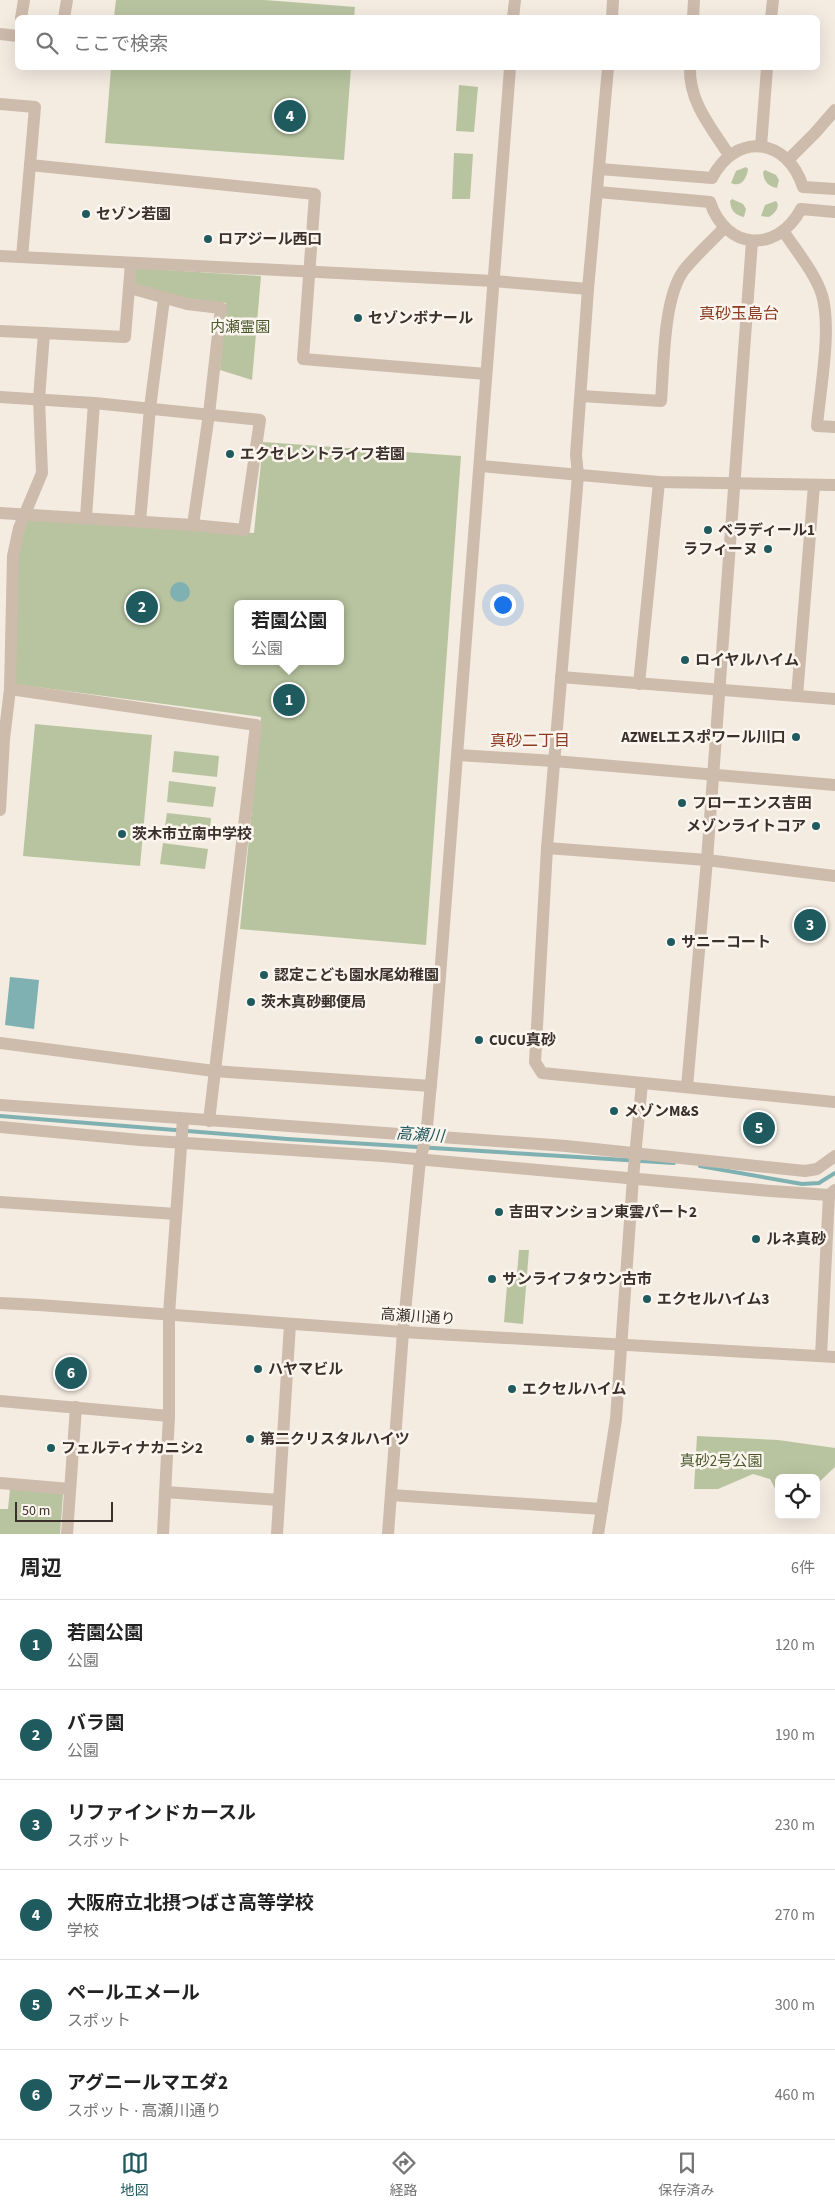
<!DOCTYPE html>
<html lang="ja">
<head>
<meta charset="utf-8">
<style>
  :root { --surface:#fff; --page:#f6f6f6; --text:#222; --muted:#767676; --line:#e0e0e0; --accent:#1f5a5e }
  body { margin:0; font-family:"Source Sans 3","Noto Sans JP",sans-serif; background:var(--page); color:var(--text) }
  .controls { position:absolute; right:15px; bottom:15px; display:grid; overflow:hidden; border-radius:8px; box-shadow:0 5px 20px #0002 }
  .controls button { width:45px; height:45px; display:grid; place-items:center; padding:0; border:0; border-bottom:1px solid var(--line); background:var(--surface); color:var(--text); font:25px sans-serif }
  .scale { position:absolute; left:15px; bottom:12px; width:98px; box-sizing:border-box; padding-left:5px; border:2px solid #3b302b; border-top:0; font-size:14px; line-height:18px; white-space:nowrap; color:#3b302b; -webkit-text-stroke:4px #fbf5ee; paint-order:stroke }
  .you { position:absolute; left:502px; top:604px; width:18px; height:18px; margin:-12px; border:4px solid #fff; border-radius:50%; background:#1a73e8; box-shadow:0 0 0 8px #1a73e833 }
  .badge { display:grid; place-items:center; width:32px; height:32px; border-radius:50%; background:var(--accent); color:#fff; font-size:16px; font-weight:700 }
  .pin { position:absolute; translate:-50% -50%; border:2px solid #fff; box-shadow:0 1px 5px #0006 }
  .popup { position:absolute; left:234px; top:600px; width:110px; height:65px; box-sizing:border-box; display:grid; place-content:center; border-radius:8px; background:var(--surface); filter:drop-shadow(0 1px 4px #0005); font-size:16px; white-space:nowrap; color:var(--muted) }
  .popup b { font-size:19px; color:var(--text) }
  .popup::after { content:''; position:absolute; left:50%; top:100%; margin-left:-10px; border:10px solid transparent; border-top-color:var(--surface) }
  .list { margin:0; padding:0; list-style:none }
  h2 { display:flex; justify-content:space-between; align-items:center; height:65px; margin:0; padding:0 20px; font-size:21px }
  h2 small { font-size:16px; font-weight:400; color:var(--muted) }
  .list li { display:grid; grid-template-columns:32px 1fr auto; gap:15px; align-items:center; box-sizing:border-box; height:90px; padding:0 20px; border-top:1px solid var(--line) }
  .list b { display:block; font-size:19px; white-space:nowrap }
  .list p { margin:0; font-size:16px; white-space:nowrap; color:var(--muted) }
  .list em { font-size:16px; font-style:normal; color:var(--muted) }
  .icon { flex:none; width:28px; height:28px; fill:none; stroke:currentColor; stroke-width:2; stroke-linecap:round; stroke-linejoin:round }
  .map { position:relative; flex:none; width:835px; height:1534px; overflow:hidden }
  .search { position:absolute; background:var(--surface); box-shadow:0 5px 20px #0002; left:15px; right:15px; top:15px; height:55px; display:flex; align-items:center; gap:12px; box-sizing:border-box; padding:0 18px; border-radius:8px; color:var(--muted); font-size:19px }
  .sheet { height:605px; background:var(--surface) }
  nav { display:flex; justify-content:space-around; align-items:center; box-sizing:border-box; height:70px; border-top:1px solid var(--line); background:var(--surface); font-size:14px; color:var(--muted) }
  nav a { display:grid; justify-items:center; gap:2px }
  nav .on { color:var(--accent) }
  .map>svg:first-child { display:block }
  .green { fill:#b8c4a0; fill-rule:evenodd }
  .water { fill:#7fb0b2 }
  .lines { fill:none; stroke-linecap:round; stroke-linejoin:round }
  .stream { stroke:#7fb0b2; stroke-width:4 }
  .minor { stroke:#cdbbac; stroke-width:12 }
  .poi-dot { fill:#1f5a5e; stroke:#fbf5ee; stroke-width:2 }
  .labels { text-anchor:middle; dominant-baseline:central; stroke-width:5; stroke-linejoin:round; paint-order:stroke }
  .poi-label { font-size:15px; font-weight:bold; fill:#3b302b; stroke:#fbf5ee; text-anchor:start }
  .park-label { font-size:15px; fill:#4a5a2e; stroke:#fbf5ee }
  .street-label { font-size:15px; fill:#3b302b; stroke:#fbf5ee }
  .neighbourhood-label { font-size:16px; fill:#8c3b22; stroke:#fbf5ee }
  .water-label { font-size:16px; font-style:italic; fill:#1f5a5e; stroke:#fbf5ee }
</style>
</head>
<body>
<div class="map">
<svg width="835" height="1534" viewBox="0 0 835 1534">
  <rect width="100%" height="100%" fill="#f4ebe1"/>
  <g class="green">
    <polygon points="116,0 265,0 355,7 354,18 114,17"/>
    <polygon points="111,68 351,68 344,160 105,143"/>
    <polygon points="459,85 478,87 474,132 456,131"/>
    <polygon points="454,153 473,154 470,199 452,199"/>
    <path d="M746,167l2,2c-1,9 -7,19 -17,14l5,-12z"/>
    <path d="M765,170l11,5 3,5 -2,8c-9,-2 -13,-6 -14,-16z"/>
    <path d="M732,199l11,5 3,5 -2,8c-9,-2 -13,-6 -14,-16z"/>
    <path d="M776,201c5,6 -2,13 -7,16l-8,-1 4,-11z"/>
    <polygon points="135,268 261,276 252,380 220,370 226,303 185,298 134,285"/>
    <path d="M263,442l198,14 -35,489 -186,-16 21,-212 -247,-33 3,-127 10,-37 227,13zM238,604h102v57h-102z"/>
    <polygon points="35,724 152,735 140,866 23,856"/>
    <polygon points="174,751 219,756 217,777 172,772"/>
    <polygon points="169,781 216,787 213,807 167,802"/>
    <polygon points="167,813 211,818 209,838 164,832"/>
    <polygon points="163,843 208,849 205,869 160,864"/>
    <polygon points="519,1250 529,1250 523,1324 504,1322 508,1273 517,1274"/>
    <polygon points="697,1436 778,1440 835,1448 835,1467 816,1485 816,1478 779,1478 779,1496 770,1479 753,1474 718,1489 694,1489"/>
    <polygon points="10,1489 63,1494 60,1534 0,1534 0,1509 8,1509"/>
  </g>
  <g class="water">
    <circle cx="180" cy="592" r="10"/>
    <polygon points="10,977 39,980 34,1029 5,1025"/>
  </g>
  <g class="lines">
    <g class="stream">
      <polyline points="0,1116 287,1139 674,1163"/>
      <polyline points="700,1166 802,1184 819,1183 835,1173"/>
    </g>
    <g class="minor">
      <polyline points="21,18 24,0"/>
      <polyline points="64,18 67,0"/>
      <polyline points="513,18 515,0"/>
      <polyline points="612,18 613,0"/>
      <polyline points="693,18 694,0"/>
      <polyline points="771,18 773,0"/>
      <polyline points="0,34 18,36"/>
      <polyline points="608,68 588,289 576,455 578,475 547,848 535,1062 542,1073 835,1102"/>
      <path d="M690,68c-1,34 21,59 39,87"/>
      <polyline points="0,104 35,107 30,165 315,194 303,359 486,374"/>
      <polyline points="761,146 767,68"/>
      <polyline points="789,159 815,133 835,110"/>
      <path d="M600,169l112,9c24,-46 75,-41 91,9l32,2"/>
      <path d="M598,192l112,10c16,48 67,52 91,7l34,3"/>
      <path d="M784,232c13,20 31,41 38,63 10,34 -2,95 -5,131l18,1"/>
      <polyline points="0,256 494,281 588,289"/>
      <polyline points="22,257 30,165"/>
      <polyline points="130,288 187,304 221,308 209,414 193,525"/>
      <polyline points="0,331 44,333"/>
      <path d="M581,396l80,5c3,-36 2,-103 23,-131 12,-15 27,-28 40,-42"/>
      <polyline points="0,397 94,403 260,420 244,530 193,525 0,513"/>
      <polyline points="481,466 659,482 835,485"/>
      <polyline points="86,517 94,403"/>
      <polyline points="140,521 150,408 164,299"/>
      <polyline points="561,677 835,699"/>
      <polyline points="639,684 659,482"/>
      <polyline points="10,689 256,725 209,1121"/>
      <polyline points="797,696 814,485"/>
      <polyline points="458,755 554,761 835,785"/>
      <polyline points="0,810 4,739 10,689 13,556 19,528 42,473 39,399 44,333 125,337 131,263"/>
      <polyline points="547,848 707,860 835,876"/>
      <polyline points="0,1043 214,1071 431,1086"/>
      <polyline points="687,1087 707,860 752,241"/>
      <polyline points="0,1105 566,1146 805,1171 817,1169 835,1156"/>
      <polyline points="0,1127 140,1140 383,1156 771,1191 829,1195 835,1190"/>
      <polyline points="0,1202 176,1214"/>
      <polyline points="0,1303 39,1305 403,1332 835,1357"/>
      <polyline points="821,1356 829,1195"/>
      <polyline points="0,1401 169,1416"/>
      <polyline points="0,1483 70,1489"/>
      <polyline points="165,1492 279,1500"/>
      <polyline points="391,1495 602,1509"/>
      <polyline points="67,1534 76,1407"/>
      <polyline points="163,1534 169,1416 169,1314 183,1119"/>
      <polyline points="277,1534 290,1324"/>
      <polyline points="388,1534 403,1332 420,1160 426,1137 435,1041 510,68"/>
      <polyline points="598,1534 616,1419 633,1178 642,1083"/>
    </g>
  </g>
  <g class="poi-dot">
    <circle cx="86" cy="214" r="5"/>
    <circle cx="208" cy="239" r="5"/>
    <circle cx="358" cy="318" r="5"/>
    <circle cx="230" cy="454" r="5"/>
    <circle cx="708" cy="530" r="5"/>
    <circle cx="768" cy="549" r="5"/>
    <circle cx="685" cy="660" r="5"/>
    <circle cx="796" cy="737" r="5"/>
    <circle cx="682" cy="803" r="5"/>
    <circle cx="816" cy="826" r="5"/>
    <circle cx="122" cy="834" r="5"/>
    <circle cx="671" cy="942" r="5"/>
    <circle cx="264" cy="975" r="5"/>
    <circle cx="251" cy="1002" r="5"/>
    <circle cx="479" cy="1040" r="5"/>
    <circle cx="614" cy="1111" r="5"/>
    <circle cx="499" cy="1212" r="5"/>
    <circle cx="756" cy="1239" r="5"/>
    <circle cx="492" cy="1279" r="5"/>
    <circle cx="647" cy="1299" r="5"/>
    <circle cx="258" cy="1369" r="5"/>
    <circle cx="512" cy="1389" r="5"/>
    <circle cx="250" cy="1439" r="5"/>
    <circle cx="51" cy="1448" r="5"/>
  </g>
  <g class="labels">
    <g class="poi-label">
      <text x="96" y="214">セゾン若園</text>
      <text x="218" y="239">ロアジール西口</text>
      <text x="368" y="318">セゾンボナール</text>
      <text x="240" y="454">エクセレントライフ若園</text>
      <text x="718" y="530">ベラディール1</text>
      <text x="758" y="549" text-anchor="end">ラフィーヌ</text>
      <text x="695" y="660">ロイヤルハイム</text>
      <text x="786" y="737" text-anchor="end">AZWELエスポワール川口</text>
      <text x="692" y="803">フローエンス吉田</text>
      <text x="806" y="826" text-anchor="end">メゾンライトコア</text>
      <text x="132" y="834">茨木市立南中学校</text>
      <text x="681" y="942">サニーコート</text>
      <text x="274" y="975">認定こども園水尾幼稚園</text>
      <text x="261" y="1002">茨木真砂郵便局</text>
      <text x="489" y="1040">CUCU真砂</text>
      <text x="624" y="1111">メゾンM&amp;S</text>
      <text x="509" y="1212">吉田マンション東雲パート2</text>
      <text x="766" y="1239">ルネ真砂</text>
      <text x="502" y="1279">サンライフタウン古市</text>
      <text x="657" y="1299">エクセルハイム3</text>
      <text x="268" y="1369">ハヤマビル</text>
      <text x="522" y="1389">エクセルハイム</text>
      <text x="260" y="1439">第二クリスタルハイツ</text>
      <text x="61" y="1448">フェルティナカニシ2</text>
    </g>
    <g class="park-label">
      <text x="240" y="327">内瀬霊園</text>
      <text x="721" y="1461">真砂2号公園</text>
    </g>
    <g class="street-label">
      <text transform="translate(418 1317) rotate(4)">高瀬川通り</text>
    </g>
    <g class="neighbourhood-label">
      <text x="739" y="314">真砂玉島台</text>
      <text x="530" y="741">真砂二丁目</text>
    </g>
    <g class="water-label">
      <text transform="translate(420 1135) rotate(4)">高瀬川</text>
    </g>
  </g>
</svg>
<div class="controls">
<button><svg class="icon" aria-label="locate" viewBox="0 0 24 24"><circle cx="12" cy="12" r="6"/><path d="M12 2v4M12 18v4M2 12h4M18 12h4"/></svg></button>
</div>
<div class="scale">50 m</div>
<div class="you"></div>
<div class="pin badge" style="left:289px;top:700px">1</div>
<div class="popup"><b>若園公園</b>公園</div>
<div class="pin badge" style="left:142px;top:607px">2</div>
<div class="pin badge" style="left:810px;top:925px">3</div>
<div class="pin badge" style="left:290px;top:116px">4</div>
<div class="pin badge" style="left:759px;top:1128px">5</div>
<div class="pin badge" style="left:71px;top:1373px">6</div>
<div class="search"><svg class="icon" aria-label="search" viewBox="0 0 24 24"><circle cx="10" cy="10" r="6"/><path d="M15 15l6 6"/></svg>ここで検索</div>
</div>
<section class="sheet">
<h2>周辺<small>6件</small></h2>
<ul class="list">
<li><span class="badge">1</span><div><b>若園公園</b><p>公園</p></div><em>120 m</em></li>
<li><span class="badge">2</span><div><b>バラ園</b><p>公園</p></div><em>190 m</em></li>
<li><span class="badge">3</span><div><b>リファインドカースル</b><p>スポット</p></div><em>230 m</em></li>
<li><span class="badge">4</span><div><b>大阪府立北摂つばさ高等学校</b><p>学校</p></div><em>270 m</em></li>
<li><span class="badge">5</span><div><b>ペールエメール</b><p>スポット</p></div><em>300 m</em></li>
<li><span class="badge">6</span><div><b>アグニールマエダ2</b><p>スポット · 高瀬川通り</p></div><em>460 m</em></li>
</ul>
</section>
<nav>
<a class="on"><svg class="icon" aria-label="map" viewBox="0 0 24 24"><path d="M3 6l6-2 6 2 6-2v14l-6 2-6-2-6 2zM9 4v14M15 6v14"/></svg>地図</a>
<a><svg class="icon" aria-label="directions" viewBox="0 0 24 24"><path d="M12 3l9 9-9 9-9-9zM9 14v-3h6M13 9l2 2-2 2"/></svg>経路</a>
<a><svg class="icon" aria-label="saved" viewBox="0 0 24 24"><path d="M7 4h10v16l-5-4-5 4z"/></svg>保存済み</a>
</nav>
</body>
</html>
